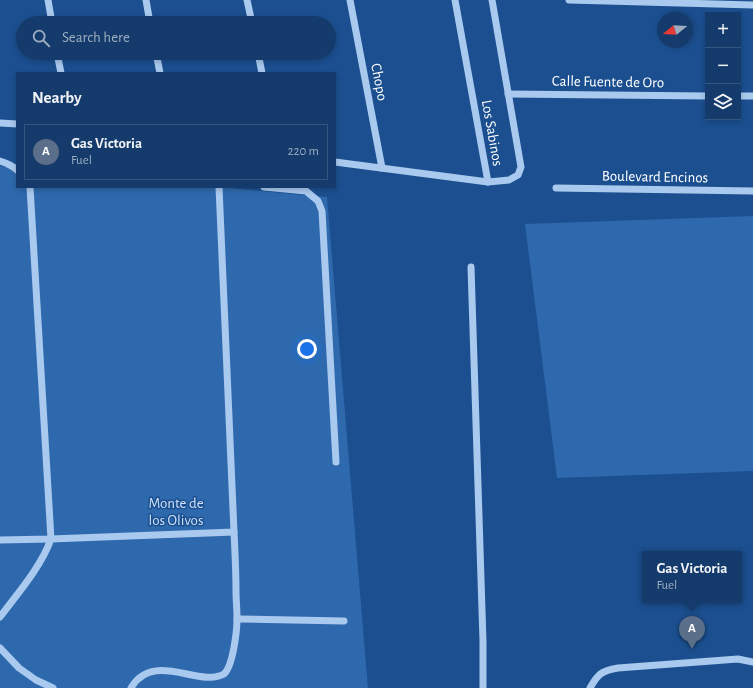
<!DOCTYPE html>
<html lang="en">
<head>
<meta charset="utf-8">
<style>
  :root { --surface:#143b6b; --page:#214673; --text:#f1f3f6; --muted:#9dadc1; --line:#33557e; --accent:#ffd166 }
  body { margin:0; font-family:"Alegreya Sans",sans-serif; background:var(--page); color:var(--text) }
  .controls { position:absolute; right:12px; top:12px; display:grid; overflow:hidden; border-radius:0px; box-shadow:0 2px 6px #0003 }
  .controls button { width:36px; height:36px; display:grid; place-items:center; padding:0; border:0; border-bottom:1px solid var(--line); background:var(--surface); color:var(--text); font:20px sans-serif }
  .compass { position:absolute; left:657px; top:12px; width:36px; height:36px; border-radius:50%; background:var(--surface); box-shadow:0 2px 6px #0003; rotate:252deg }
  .you { position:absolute; left:307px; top:349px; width:14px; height:14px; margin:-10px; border:3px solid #fff; border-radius:50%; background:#1a73e8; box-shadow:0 0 0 6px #1a73e833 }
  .badge { display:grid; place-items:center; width:26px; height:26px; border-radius:50%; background:var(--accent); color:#fff; font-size:13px; font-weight:700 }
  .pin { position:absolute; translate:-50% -33px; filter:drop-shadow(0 1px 2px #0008) }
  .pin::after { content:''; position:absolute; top:21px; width:14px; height:12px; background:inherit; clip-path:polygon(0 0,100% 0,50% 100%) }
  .popup { position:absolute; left:642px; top:551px; width:100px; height:52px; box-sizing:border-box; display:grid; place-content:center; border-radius:0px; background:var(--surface); filter:drop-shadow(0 1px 3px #0005); font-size:13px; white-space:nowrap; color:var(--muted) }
  .popup b { font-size:15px; color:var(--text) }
  .popup::after { content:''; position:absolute; left:50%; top:100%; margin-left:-8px; border:8px solid transparent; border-top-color:var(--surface) }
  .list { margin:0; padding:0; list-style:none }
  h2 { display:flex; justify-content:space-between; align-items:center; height:52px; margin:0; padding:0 16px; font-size:17px }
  h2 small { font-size:13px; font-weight:400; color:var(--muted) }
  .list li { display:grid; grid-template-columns:26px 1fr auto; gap:12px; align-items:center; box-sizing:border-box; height:56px; margin:0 8px 8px; padding:0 8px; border:1px solid var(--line); border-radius:0px }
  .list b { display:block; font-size:15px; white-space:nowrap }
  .list p { margin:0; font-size:13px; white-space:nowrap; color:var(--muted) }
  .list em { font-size:13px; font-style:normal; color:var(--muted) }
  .icon { flex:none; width:22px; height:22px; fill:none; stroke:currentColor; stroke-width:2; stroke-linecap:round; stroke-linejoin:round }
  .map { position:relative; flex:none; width:753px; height:688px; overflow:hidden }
  .search { position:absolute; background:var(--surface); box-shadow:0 2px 6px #0003; left:16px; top:16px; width:320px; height:44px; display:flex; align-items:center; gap:10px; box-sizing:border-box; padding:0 14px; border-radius:22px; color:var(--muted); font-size:15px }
  .panel { position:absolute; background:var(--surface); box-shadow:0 2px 6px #0003; left:16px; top:72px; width:320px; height:116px; border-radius:0px }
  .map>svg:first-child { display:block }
  .green { fill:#2e69ad }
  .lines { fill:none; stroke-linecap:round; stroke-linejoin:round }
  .minor { stroke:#a9c9ee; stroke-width:7 }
  .labels { text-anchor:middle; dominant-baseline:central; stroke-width:3; stroke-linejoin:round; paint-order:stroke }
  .street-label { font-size:15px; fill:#fff; stroke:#1b4f8f }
  .park-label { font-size:15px; fill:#cfe3fa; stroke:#1b4f8f }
</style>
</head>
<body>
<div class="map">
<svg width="753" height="688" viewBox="0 0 753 688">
  <rect width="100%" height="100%" fill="#1b4f8f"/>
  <g class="green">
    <polygon points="0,166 17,168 17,187 218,187 327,197 368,688 0,688"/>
    <polygon points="753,216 753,471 557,478 525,224"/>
  </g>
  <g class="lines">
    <g class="minor">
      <polyline points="48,0 52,23"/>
      <polyline points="146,0 150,23"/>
      <polyline points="247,0 252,23"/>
      <polyline points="350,0 382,168"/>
      <polyline points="455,0 488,182"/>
      <polyline points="569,0 753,5"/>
      <polyline points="57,53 61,73"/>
      <polyline points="156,53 160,73"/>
      <polyline points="258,53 262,73"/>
      <polyline points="508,94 708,96"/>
      <polyline points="738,96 753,96"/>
      <polyline points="0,123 17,124"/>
      <path d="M0,161c7,2 12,4 17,9"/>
      <polyline points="335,162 488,182 509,180 518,175 521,167 492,0"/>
      <polyline points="264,187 306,191 318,201 322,211 336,462"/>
      <polyline points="556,188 753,191"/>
      <polyline points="471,267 483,641 483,688"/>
      <polyline points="0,540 51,539 30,187"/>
      <path d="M0,617c18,-24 41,-50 51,-78l183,-7 -15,-345"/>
      <polyline points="237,619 344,621"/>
      <polyline points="0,648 19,668 36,680 53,688"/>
      <path d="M131,688c22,-38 68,0 93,-14 9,-8 13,-43 13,-56 0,-9 -1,-18 -1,-27 0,-20 -1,-39 -2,-59"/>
      <path d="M590,688c8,-14 11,-17 28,-20l120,-9 15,3"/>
    </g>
  </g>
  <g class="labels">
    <g class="street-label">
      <text transform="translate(379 82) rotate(79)">Chopo</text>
      <text transform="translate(608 82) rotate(1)">Calle Fuente de Oro</text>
      <text transform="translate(492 133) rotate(80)">Los Sabinos</text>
      <text transform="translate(655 177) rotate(1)">Boulevard Encinos</text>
    </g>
    <g class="park-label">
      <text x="176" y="503">Monte de<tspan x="176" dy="17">los Olivos</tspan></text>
    </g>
  </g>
</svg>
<div class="controls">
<button>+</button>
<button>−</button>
<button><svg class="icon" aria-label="layers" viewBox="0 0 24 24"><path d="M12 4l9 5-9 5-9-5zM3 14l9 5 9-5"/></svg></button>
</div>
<svg class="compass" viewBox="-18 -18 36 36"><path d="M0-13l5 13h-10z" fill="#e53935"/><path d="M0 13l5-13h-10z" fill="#9dadc1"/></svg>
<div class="you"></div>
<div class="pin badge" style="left:692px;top:649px;background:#5c6f8a">A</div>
<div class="popup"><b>Gas Victoria</b>Fuel</div>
<div class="search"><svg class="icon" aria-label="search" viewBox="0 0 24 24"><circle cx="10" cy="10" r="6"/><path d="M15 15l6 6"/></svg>Search here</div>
<section class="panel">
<h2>Nearby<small></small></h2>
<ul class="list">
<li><span class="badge" style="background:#5c6f8a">A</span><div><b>Gas Victoria</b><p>Fuel</p></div><em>220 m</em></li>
</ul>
</section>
</div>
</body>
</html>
